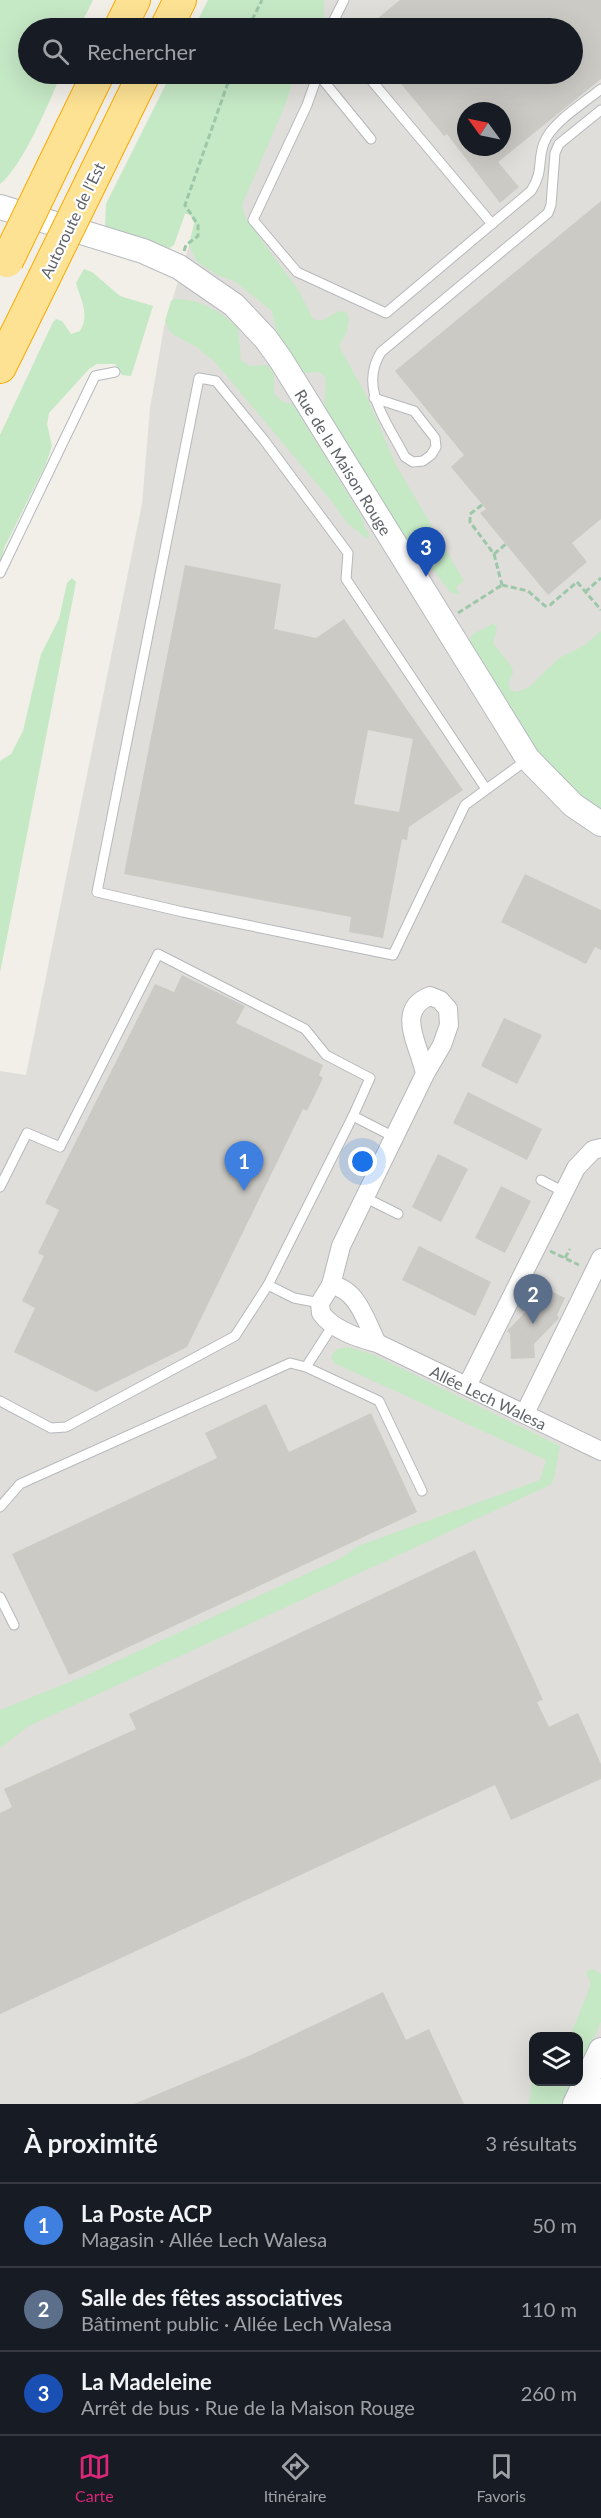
<!DOCTYPE html>
<html lang="fr">
<head>
<meta charset="utf-8">
<style>
  :root { --surface:#171b24; --page:#242831; --text:#f1f3f6; --muted:#9ea1a6; --line:#363941; --accent:#db2777 }
  body { margin:0; font-family:Lato,sans-serif; background:var(--page); color:var(--text) }
  .controls { position:absolute; right:18px; bottom:18px; display:grid; overflow:hidden; border-radius:12px; box-shadow:0 6px 24px #0002 }
  .controls button { width:54px; height:54px; display:grid; place-items:center; padding:0; border:0; border-bottom:2px solid var(--line); background:var(--surface); color:var(--text); font:30px sans-serif }
  .compass { position:absolute; left:457px; top:102px; width:54px; height:54px; border-radius:50%; background:var(--surface); box-shadow:0 6px 24px #0002; rotate:303deg }
  .you { position:absolute; left:363px; top:1162px; width:21px; height:21px; margin:-15px; border:4px solid #fff; border-radius:50%; background:#1a73e8; box-shadow:0 0 0 9px #1a73e833 }
  .badge { display:grid; place-items:center; width:39px; height:39px; border-radius:50%; background:var(--accent); color:#fff; font-size:20px; font-weight:700 }
  .pin { position:absolute; translate:-50% -50px; filter:drop-shadow(0 2px 3px #0008) }
  .pin::after { content:''; position:absolute; top:32px; width:21px; height:18px; background:inherit; clip-path:polygon(0 0,100% 0,50% 100%) }
  .list { margin:0; padding:0; list-style:none }
  h2 { display:flex; justify-content:space-between; align-items:center; height:78px; margin:0; padding:0 24px; font-size:26px }
  h2 small { font-size:20px; font-weight:400; color:var(--muted) }
  .list li { display:grid; grid-template-columns:39px 1fr auto; gap:18px; align-items:center; box-sizing:border-box; height:84px; padding:0 24px; border-top:2px solid var(--line) }
  .list b { display:block; font-size:22px; white-space:nowrap }
  .list p { margin:0; font-size:20px; white-space:nowrap; color:var(--muted) }
  .list em { font-size:20px; font-style:normal; color:var(--muted) }
  .icon { flex:none; width:33px; height:33px; fill:none; stroke:currentColor; stroke-width:2; stroke-linecap:round; stroke-linejoin:round }
  .map { position:relative; flex:none; width:601px; height:2104px; overflow:hidden }
  .search { position:absolute; background:var(--surface); box-shadow:0 6px 24px #0002; left:18px; right:18px; top:18px; height:66px; display:flex; align-items:center; gap:15px; box-sizing:border-box; padding:0 21px; border-radius:33px; color:var(--muted); font-size:22px }
  .sheet { height:330px; background:var(--surface) }
  nav { display:flex; justify-content:space-around; align-items:center; box-sizing:border-box; height:84px; border-top:2px solid var(--line); background:var(--surface); font-size:16px; color:var(--muted) }
  nav a { display:grid; justify-items:center; gap:3px }
  nav .on { color:var(--accent) }
  .map>svg:first-child { display:block }
  .industrial { fill:#e0deda; fill-rule:evenodd }
  .green { fill:#c5e8c5 }
  .building { fill:#cccac5; fill-rule:evenodd }
  .lines { fill:none; stroke-linecap:round; stroke-linejoin:round }
  .lane-casing { stroke:#b5b8bc; stroke-width:11 }
  .street-casing { stroke:#b5b8bc; stroke-width:20 }
  .secondary-casing { stroke:#b6babf; stroke-width:26 }
  .highway-casing { stroke:#f9ab00; stroke-width:34 }
  .path { stroke:#9cc7a9; stroke-width:3; stroke-dasharray:6 3; stroke-linecap:butt }
  .lane { stroke:#fff; stroke-width:9 }
  .street { stroke:#fff; stroke-width:18 }
  .secondary { stroke:#fff; stroke-width:24 }
  .highway { stroke:#fde293; stroke-width:32 }
  .highway-bridge-casing { stroke:#f9ab00; stroke-width:34; stroke-linecap:butt }
  .highway-bridge { stroke:#fde293; stroke-width:32 }
  .labels { text-anchor:middle; dominant-baseline:central; stroke-width:4.5; stroke-linejoin:round; paint-order:stroke }
  .street-label { font-size:16px; fill:#5f6368; stroke:#fff }
</style>
</head>
<body>
<div class="map">
<svg width="601" height="2104" viewBox="0 0 601 2104">
  <rect width="100%" height="100%" fill="#f1efe8"/>
  <path class="industrial" d="M287,0h314v2104h-601v-1033l26,4 116,-571 8,-96 14,-81 35,-114 58,-139h315v-46h-297zM466,111h36v36h-36zM534,2036h44v46h-44z"/>
  <g class="green">
    <path d="M0,0h93l-14,28h-51v46h33c-11,27 -39,93 -61,110z"/>
    <polygon points="208,0 324,0 324,17 319,28 194,28"/>
    <path d="M171,74h124l-9,29 -44,102 4,14 53,72 14,28 8,2 18,-10 7,1 3,6 -2,13 -8,15 27,49 30,70 68,116 -8,6 4,8 -10,-3 -15,-20 -20,-14 -91,-146c0,-13 3,-23 1,-35l-6,-5 -15,1c-16,-19 -29,-38 -32,-62l-38,-30 -17,-6 -20,-13 -8,-17 5,-22 -4,-9h-5l-11,31 -6,4 -29,-13 -20,-3 -14,-7 1,-22z"/>
    <path d="M84,269l8,3 28,24 33,10 -22,70 -9,-1 -7,-11h-18l-8,5 -40,44 -2,11 5,22 -7,20 -40,80 -5,16v-127l53,-113 3,-3 6,2 9,13 9,-3c10,-17 1,-30 -4,-48z"/>
    <path d="M175,299c26,0 45,12 63,29l3,32 9,6 18,-1 6,9v20l9,8 10,2 70,115 1,7 6,10 -3,3 -20,-16 -14,-20 -118,-141 -20,-16 -21,-11 -5,-5 -4,-9 6,-20z"/>
    <polygon points="72,578 76,582 0,973 0,761 11,754 23,731 41,654 59,619 67,583"/>
    <polygon points="494,623 497,629 493,643 512,667 513,673 508,683 511,690 516,692 528,688 559,658 585,645 601,631 601,813 576,796 538,758 466,646 473,634"/>
    <path d="M348,1347l26,8 186,91 -6,33 -4,6 -521,241 -29,22v-38l82,-33 261,-120 15,-11 182,-66 6,-20 -212,-97 -3,-5c3,-9 8,-10 17,-11z"/>
    <polygon points="592,1969 601,1974 601,2022 579,2069 578,2036 570,2036 590,1987 590,1979 586,1975 588,1970"/>
    <polygon points="533,2073 534,2082 572,2082 561,2104 529,2104"/>
  </g>
  <g class="building">
    <path d="M400,0h201v79l-103,83 21,25 -19,16 -53,-69 -3,2 -51,-62h180v-46h-207zM466,111h36v36h-36z"/>
    <polygon points="601,201 601,519 572,543 587,562 548,595 480,513 486,509 451,467 464,455 395,371"/>
    <path d="M185,565l96,19 -7,45 42,9 28,-19 119,171 -54,37 -2,13 -5,-1 -19,99 -34,-6 2,-15 -227,-43zM368,730l45,9 -14,73 -45,-8z"/>
    <polygon points="525,874 601,910 601,950 595,947 586,964 501,922"/>
    <polygon points="182,975 245,1006 236,1023 323,1065 319,1075 323,1078 307,1111 303,1109 187,1347 96,1392 14,1352 35,1308 22,1301 44,1256 38,1253 59,1210 45,1203 155,984 174,992"/>
    <polygon points="504,1018 542,1035 517,1084 481,1066"/>
    <polygon points="468,1092 542,1129 527,1160 453,1123"/>
    <polygon points="438,1154 468,1169 441,1222 412,1207"/>
    <polygon points="501,1186 531,1201 505,1253 475,1238"/>
    <polygon points="419,1246 491,1282 475,1316 402,1280"/>
    <polygon points="535,1283 565,1298 557,1315 559,1318 534,1344 535,1358 511,1359 510,1334 507,1331 535,1302 528,1299"/>
    <polygon points="266,1404 289,1452 371,1413 417,1512 69,1675 12,1554 217,1458 205,1433"/>
    <polygon points="475,1550 543,1700 537,1702 549,1727 578,1713 601,1764 601,1779 511,1820 495,1785 0,2014 0,1813 12,1807 4,1789 136,1729 129,1714"/>
    <polygon points="383,1992 406,2040 429,2029 464,2104 134,2104 251,2055"/>
  </g>
  <g class="lines">
    <g class="lane-casing">
      <g id="lane">
        <polyline points="330,28 344,0"/>
        <path d="M318,74l-11,31 -54,115 44,52 89,41 145,-122c13,-20 6,-30 13,-48 7,-20 40,-40 57,-54"/>
        <polyline points="318,74 371,139"/>
        <polyline points="366,74 492,224"/>
        <path d="M374,398l40,13 21,27 1,9 -5,8 -8,6 -10,1 -8,-5c-17,-34 -47,-68 -24,-105l167,-139 3,-8 4,-52 4,-9 42,-34"/>
        <polyline points="0,573 95,376 115,372"/>
        <polyline points="486,789 346,579 348,553 264,440 216,381 199,378 97,892 183,912 393,955 465,805 528,759"/>
        <polyline points="541,1180 564,1192"/>
        <polyline points="0,1187 27,1133 60,1147 158,954 305,1029 326,1055 370,1078 353,1116"/>
        <polyline points="364,1197 398,1214"/>
        <polyline points="320,1303 294,1298 268,1285 353,1116 394,1137"/>
        <polyline points="306,1367 379,1401 422,1491"/>
        <polyline points="0,1401 51,1428 66,1427 235,1336 268,1285"/>
        <polyline points="0,1507 20,1484 290,1363 306,1367 333,1325"/>
        <polyline points="0,1597 14,1625"/>
      </g>
    </g>
    <g class="street-casing">
      <g id="street">
        <path d="M331,1285l10,-39 84,-172 17,-29 7,-20 -1,-16 -8,-9 -10,-4c-36,14 -10,50 -5,78"/>
        <path id="s1" d="M377,1343c-11,-21 -19,-54 -46,-58l-11,18 1,10c12,17 37,25 56,30l224,108"/>
        <polyline points="468,1384 576,1168 593,1150 601,1148"/>
        <polyline points="525,1413 601,1258"/>
      </g>
    </g>
    <g class="secondary-casing">
      <g id="secondary">
        <path id="s2" d="M0,207l143,44 36,16 55,38 32,34 15,21 247,399 45,46 28,19"/>
        <polyline points="575,2104 601,2050"/>
        <polyline points="595,2104 601,2091"/>
      </g>
    </g>
    <g class="highway-casing">
      <g id="highway">
        <polyline points="120,28 134,0"/>
        <polyline points="166,28 180,0"/>
        <polyline points="54,164 98,74"/>
        <polyline points="91,182 144,74"/>
        <polyline points="0,367 43,280"/>
      </g>
    </g>
    <g class="path">
      <polyline points="248,28 262,0"/>
      <polyline points="184,251 186,245 198,236 198,225 185,205 231,74"/>
      <polyline points="482,505 470,514 470,522 494,554 502,585"/>
      <polyline points="494,554 506,544"/>
      <polyline points="502,585 528,591 545,606 550,605 577,582 601,610"/>
      <polyline points="585,592 601,578"/>
      <polyline points="458,613 502,585"/>
      <polyline points="550,1251 579,1265"/>
      <polyline points="565,1258 570,1249"/>
    </g>
    <use href="#lane" class="lane"/>
    <use href="#street" class="street"/>
    <use href="#secondary" class="secondary"/>
    <use href="#highway" class="highway"/>
    <g class="highway-bridge-casing">
      <g id="highway-bridge">
        <polyline points="7,261 54,164"/>
        <polyline points="43,280 91,182"/>
      </g>
    </g>
    <use href="#highway-bridge" class="highway-bridge"/>
  </g>
  <g class="labels">
    <g class="street-label">
      <text transform="translate(72 220) rotate(-64)">Autoroute de l’Est</text>
      <text stroke="none"><textPath href="#s2" startOffset="448">Rue de la Maison Rouge</textPath></text>
      <text stroke="none"><textPath href="#s1" startOffset="297">Allée Lech Walesa</textPath></text>
    </g>
  </g>
</svg>
<div class="controls">
<button><svg class="icon" aria-label="layers" viewBox="0 0 24 24"><path d="M12 4l9 5-9 5-9-5zM3 14l9 5 9-5"/></svg></button>
</div>
<svg class="compass" viewBox="-18 -18 36 36"><path d="M0-13l5 13h-10z" fill="#e53935"/><path d="M0 13l5-13h-10z" fill="#9ea1a6"/></svg>
<div class="you"></div>
<div class="pin badge" style="left:244px;top:1191px;background:#3f7fe0">1</div>
<div class="pin badge" style="left:533px;top:1324px;background:#5c6f8a">2</div>
<div class="pin badge" style="left:426px;top:577px;background:#1a4fb4">3</div>
<div class="search"><svg class="icon" aria-label="search" viewBox="0 0 24 24"><circle cx="10" cy="10" r="6"/><path d="M15 15l6 6"/></svg>Rechercher</div>
</div>
<section class="sheet">
<h2>À proximité<small>3 résultats</small></h2>
<ul class="list">
<li><span class="badge" style="background:#3f7fe0">1</span><div><b>La Poste ACP</b><p>Magasin · Allée Lech Walesa</p></div><em>50 m</em></li>
<li><span class="badge" style="background:#5c6f8a">2</span><div><b>Salle des fêtes associatives</b><p>Bâtiment public · Allée Lech Walesa</p></div><em>110 m</em></li>
<li><span class="badge" style="background:#1a4fb4">3</span><div><b>La Madeleine</b><p>Arrêt de bus · Rue de la Maison Rouge</p></div><em>260 m</em></li>
</ul>
</section>
<nav>
<a class="on"><svg class="icon" aria-label="map" viewBox="0 0 24 24"><path d="M3 6l6-2 6 2 6-2v14l-6 2-6-2-6 2zM9 4v14M15 6v14"/></svg>Carte</a>
<a><svg class="icon" aria-label="directions" viewBox="0 0 24 24"><path d="M12 3l9 9-9 9-9-9zM9 14v-3h6M13 9l2 2-2 2"/></svg>Itinéraire</a>
<a><svg class="icon" aria-label="saved" viewBox="0 0 24 24"><path d="M7 4h10v16l-5-4-5 4z"/></svg>Favoris</a>
</nav>
</body>
</html>
